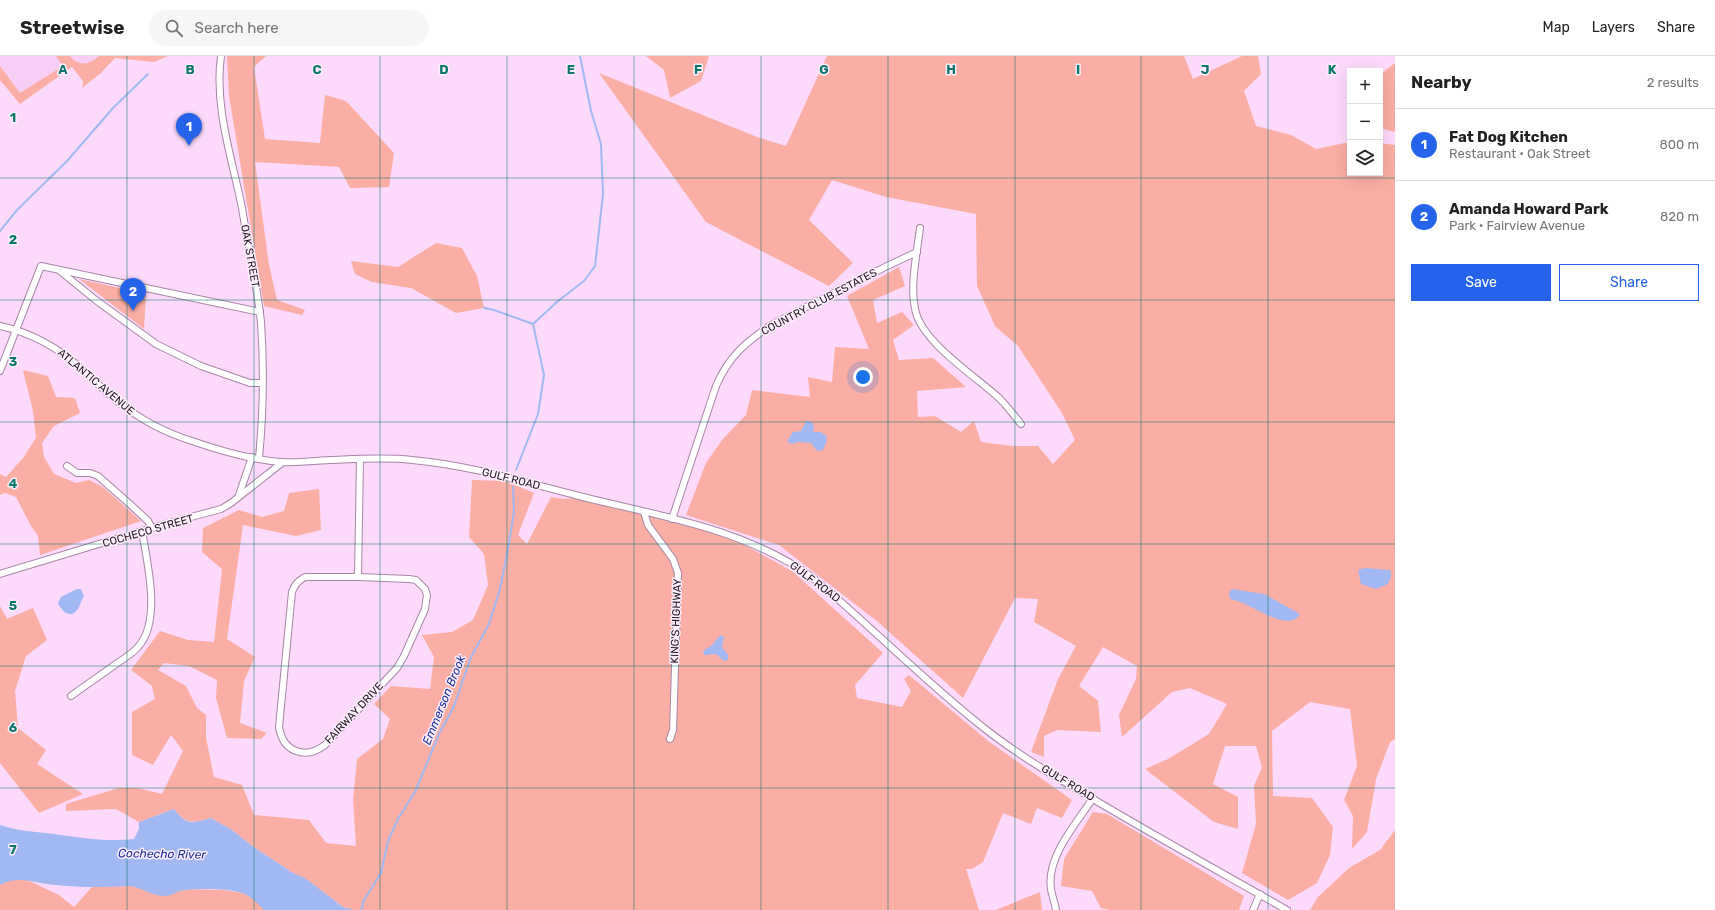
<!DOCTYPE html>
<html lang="en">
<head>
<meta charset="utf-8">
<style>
  :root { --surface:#fff; --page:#f6f6f6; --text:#222; --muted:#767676; --line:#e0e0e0; --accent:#2563eb }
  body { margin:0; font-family:Rubik,sans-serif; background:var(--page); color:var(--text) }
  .controls { position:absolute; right:12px; top:12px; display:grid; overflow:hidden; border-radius:0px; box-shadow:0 4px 16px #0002 }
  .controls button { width:36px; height:36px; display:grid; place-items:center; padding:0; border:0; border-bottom:1px solid var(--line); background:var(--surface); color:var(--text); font:20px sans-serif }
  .you { position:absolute; left:863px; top:321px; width:14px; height:14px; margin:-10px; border:3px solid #fff; border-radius:50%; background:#1a73e8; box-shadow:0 0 0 6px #1a73e833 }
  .badge { display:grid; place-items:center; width:26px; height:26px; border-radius:50%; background:var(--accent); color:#fff; font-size:13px; font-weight:700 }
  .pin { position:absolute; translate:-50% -33px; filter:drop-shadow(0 1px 2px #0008) }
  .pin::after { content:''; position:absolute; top:21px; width:14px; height:12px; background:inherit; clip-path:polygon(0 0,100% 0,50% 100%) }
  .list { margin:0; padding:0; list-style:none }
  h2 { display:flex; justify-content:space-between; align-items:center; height:52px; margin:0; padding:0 16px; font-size:17px }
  h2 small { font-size:13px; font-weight:400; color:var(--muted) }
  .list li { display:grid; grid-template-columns:26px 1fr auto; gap:12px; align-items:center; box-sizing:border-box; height:72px; padding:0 16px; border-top:1px solid var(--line) }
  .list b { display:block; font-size:15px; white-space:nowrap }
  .list p { margin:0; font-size:13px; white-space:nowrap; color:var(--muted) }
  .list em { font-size:13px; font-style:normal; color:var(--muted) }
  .actions { display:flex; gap:8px; padding:12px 16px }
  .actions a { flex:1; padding:9px 0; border:1px solid var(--accent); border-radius:0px; text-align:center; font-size:14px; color:var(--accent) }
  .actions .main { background:var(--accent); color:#fff }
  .icon { flex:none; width:22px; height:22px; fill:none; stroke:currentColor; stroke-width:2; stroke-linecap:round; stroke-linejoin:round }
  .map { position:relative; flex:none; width:1395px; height:854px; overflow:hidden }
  header { display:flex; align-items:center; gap:24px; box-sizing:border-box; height:56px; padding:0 20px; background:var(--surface); border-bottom:1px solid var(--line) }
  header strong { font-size:19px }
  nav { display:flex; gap:22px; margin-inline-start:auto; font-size:14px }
  .search { width:280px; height:36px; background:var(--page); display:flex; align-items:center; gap:10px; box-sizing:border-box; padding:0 14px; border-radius:22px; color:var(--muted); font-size:15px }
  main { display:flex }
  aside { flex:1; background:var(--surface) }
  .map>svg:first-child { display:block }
  .built { fill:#f7cef5 }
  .green { fill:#fbaea3 }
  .water { fill:#a1b8f3 }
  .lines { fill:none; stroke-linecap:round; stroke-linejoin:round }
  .stream { stroke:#a1b8f3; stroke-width:2 }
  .minor-casing { stroke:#a686a4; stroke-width:8 }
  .minor { stroke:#fff; stroke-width:6 }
  .grid { fill:none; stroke:#0f766e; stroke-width:1; stroke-opacity:0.55 }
  .labels { text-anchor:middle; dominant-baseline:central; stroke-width:3; stroke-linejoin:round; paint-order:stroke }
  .street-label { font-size:11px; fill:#241824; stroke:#fdeffc }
  .water-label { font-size:12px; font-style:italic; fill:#192c9a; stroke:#fdeffc }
  .grid-label { font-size:13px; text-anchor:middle; font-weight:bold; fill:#0f766e; stroke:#fdeffc; stroke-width:3; stroke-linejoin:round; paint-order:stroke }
</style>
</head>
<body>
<header>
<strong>Streetwise</strong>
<div class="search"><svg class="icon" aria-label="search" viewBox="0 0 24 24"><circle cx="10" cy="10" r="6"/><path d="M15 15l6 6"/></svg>Search here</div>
<nav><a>Map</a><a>Layers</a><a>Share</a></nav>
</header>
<main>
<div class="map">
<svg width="1395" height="854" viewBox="0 0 1395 854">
  <rect width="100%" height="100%" fill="#fddafb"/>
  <g class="built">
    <polygon points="0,0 56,0 63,10 20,37 0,10"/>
    <polygon points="70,0 99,0 92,6 81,9 75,6"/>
  </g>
  <g class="green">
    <path d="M56,0h14c9,11 19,9 29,0h69l-14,6 -39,-4 -14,15 -19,15 1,-7 -11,-14 -52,37 -20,-24v-14l20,27 43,-27z"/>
    <polygon points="227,0 266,0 254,11 265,83 320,87 325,39 346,45 394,97 389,131 350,132 339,111 255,106 269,209 277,244 305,254 302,259 264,250 229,40"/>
    <polygon points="646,0 709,0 701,25 670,42 664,14"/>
    <polygon points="827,0 1184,0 1193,23 1242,0 1258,0 1261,18 1244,35 1256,70 1291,79 1316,93 1350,86 1350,117 1380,117 1380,87 1395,89 1395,683 1390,686 1376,723 1367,776 1352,793 1353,760 1344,744 1357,710 1350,653 1310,646 1272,675 1273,740 1312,742 1333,771 1330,799 1317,827 1288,844 1242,817 1256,768 1254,730 1262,711 1256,690 1225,690 1213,728 1238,741 1238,773 1214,766 1145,713 1168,703 1209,678 1227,648 1190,632 1172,636 1122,681 1119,659 1136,623 1137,610 1103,591 1079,630 1098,645 1101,676 1057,674 1044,680 1044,701 1031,696 1058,623 1076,590 1034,566 1038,543 1015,542 963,642 878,566 779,489 686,459 706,407 722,384 746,359 752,334 810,341 808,321 832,326 835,291 869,293 847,240 899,211 905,230 873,244 877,267 902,256 914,269 893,284 899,304 933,302 966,331 917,335 918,361 935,360 961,376 974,365 981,386 1013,390 1038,390 1053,408 1075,384 1062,357 1018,290 995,270 977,230 976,158 886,141 832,124 809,164 853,207 829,230 706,166 599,17 757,81 786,90"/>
    <polygon points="1395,7 1395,76 1380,72 1380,22 1382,17"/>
    <polygon points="436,187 462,192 477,220 484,252 456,257 411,232 372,226 355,218 351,205 398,211"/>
    <polygon points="79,223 146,238 144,273"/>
    <polygon points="23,314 48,320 56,341 75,342 80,357 54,370 42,387 44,401 54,418 76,427 89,424 103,431 141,465 40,499 38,480 31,470 16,441 5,437 0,439 0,418 6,421 23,402 36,382 33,355"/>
    <path d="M472,424l33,1 29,12 -16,42 9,9 24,-47 13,2 11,-1 155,39 62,34 91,82 -28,32 2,13 45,9 9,-16 -7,-12 5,-4 79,66 84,59 -10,18 -25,-10 -6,16 -28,-11 -20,49 -11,7h-6l13,41h-625l-11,-3 -38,-29 -12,-5 -41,-27 -20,-16 -21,-12c-19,5 -24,7 -37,-9l-35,13 -23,-13 -50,2v-7l53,-16h19l24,6 21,-43 -12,-16 -18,30 -21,-10v-43l23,-13 -3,-13 -21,-16 29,-39 28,9 26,2 8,-73 -20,-17 1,-24 36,-18 23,7 22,-6 5,-18 30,-4 2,41 -25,6 -53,-11 -16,114 28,18 -11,24 -4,42 27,10 -6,6 -34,-1 -11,-40 1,-18 -28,-14 -25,-3 -6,7 28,16 11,22 9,7v23l8,39 28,8 12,30 55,5 17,23 30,3 -3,-46 4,-41 26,-20 7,-20 -16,-15 17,-18 39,3 4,-32 -12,-22 30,-3 21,-12 15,-35 -4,-31 -15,-17z"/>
    <polygon points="0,550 7,563 33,552 47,584 26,600 15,635 18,672 46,694 37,708 83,738 39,757 0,707"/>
    <polygon points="1093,756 1107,758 1244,840 1239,854 1110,854 1101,852 1092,835 1061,830 1064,803"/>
    <polygon points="1395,774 1395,854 1310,854 1318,841 1349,812 1380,794"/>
    <polygon points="9,824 27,824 59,839 74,851 92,831 131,830 139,832 223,834 243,837 279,854 0,854 0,829"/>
    <polygon points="1040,836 1042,854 996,854"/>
  </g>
  <g class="water">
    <polygon points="806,365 812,366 814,371 813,376 820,376 826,379 827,385 823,394 817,395 811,387 799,386 791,388 787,385 793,376 801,375"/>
    <polygon points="1365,512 1389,514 1391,515 1391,521 1388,528 1376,533 1361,528 1358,514"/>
    <path d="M77,533h4l3,7c-3,4 -4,12 -8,15 -7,8 -15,-1 -18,-8l3,-6z"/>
    <path d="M1232,533l32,5 36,20c-2,3 -4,5 -7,6 -16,6 -46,-19 -63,-21l-1,-7z"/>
    <path d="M721,579l3,2 -2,10 6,8v5l-4,1 -8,-7 -12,1 -1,-3c3,-4 5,-4 8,-6 5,-4 5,-8 10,-11z"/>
    <path d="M174,753c13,17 18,14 37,9l21,12 20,16 41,27 12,5 38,29 11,3h-90c-6,-6 -13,-14 -22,-17 -15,-5 -46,-5 -62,-2 -5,1 -9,5 -14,5 -14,0 -22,-7 -35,-10 -24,1 -50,2 -74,-1 -21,-1 -38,-11 -57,0v-60c18,6 36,7 54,9 30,4 50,8 80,5l5,-10v-7z"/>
  </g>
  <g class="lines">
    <g class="stream">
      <polyline points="0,175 17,154 67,105 113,52 148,18"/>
      <polyline points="484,252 494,254 533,268"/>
      <polyline points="533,268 558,245 584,225 595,210 603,138 601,88 591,55 580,0"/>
      <polyline points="516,414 538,358 544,319 533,268"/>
      <polyline points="361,854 364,844 381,817 388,785 399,761 415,736 439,678 454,650 471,601 489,568 500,533 508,493 514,456 513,431"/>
    </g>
    <g class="minor-casing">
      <g id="minor">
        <path d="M221,0c-7,51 11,102 21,152 6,38 15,76 19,114 3,43 2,94 -2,136"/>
        <path d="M920,172c-3,26 -11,59 -4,85 9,31 59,63 83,85 8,8 15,17 22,26"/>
        <polyline points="60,215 97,245 156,288 201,310 250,327 261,327"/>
        <path d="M0,270c33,7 59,22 84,45 10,9 20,20 32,29 23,19 47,32 76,41 26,9 62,19 89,21 16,1 32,-1 48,-2 28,-1 56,-3 83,0 57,5 112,22 167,36 80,20 164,32 233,81 59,49 112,104 172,151 34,27 72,49 109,71 64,38 129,74 194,111"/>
        <polyline points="0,315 41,210 260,256"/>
        <polyline points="67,410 77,417 90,417 98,420 132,450 148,465 152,472"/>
        <polyline points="239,439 252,401"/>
        <polyline points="644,456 648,469 673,503 678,517 673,674 670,683"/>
        <path d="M672,463l44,-133c13,-30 29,-43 55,-61l116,-59 30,-14"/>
        <polyline points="0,518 165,468 221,453 231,447 283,406"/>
        <path d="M358,521h-53c-7,4 -10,7 -13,15l-13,135c4,25 26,33 46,18l57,-61 15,-16 7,-12 21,-47 2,-14 -2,-6 -9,-9 -7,-1 -51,-2 2,-118"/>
        <path d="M71,640c15,-11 30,-21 45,-32 7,-5 16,-10 22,-17 24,-26 9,-85 4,-116"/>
        <path d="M1056,854c-1,-7 -4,-14 -5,-21 -5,-32 25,-65 42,-91"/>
        <polyline points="1253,854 1260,838"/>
      </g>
    </g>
    <use href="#minor" class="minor"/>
  </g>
  <path class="grid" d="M127,0v854M254,0v854M380,0v854M507,0v854M634,0v854M761,0v854M888,0v854M1015,0v854M1141,0v854M1268,0v854M0,122h1395M0,244h1395M0,366h1395M0,488h1395M0,610h1395M0,732h1395"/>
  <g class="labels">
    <g class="street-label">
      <text transform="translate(250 200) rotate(80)">OAK STREET</text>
      <text transform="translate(819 246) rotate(-28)">COUNTRY CLUB ESTATES</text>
      <text transform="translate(96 326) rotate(40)">ATLANTIC AVENUE</text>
      <text transform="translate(511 423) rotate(14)">GULF ROAD</text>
      <text transform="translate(148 475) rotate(-16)">COCHECO STREET</text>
      <text transform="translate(815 526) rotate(37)">GULF ROAD</text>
      <text transform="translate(676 565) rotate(-88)">KING'S HIGHWAY</text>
      <text transform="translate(354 657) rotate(-47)">FAIRWAY DRIVE</text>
      <text transform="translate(1068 727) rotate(31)">GULF ROAD</text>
    </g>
    <g class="water-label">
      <text transform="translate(444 644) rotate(-68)">Emmerson Brook</text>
      <text transform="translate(162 798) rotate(1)">Cochecho River</text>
    </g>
  </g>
  <g class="grid-label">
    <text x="63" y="18">A</text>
    <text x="190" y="18">B</text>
    <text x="317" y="18">C</text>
    <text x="444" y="18">D</text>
    <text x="571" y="18">E</text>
    <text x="698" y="18">F</text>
    <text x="824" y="18">G</text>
    <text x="951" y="18">H</text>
    <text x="1078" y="18">I</text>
    <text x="1205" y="18">J</text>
    <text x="1332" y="18">K</text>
    <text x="13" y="66">1</text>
    <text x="13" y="188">2</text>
    <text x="13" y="310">3</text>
    <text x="13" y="432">4</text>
    <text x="13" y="554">5</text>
    <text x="13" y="676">6</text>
    <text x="13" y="798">7</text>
  </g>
</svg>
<div class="controls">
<button>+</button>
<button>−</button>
<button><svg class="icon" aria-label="layers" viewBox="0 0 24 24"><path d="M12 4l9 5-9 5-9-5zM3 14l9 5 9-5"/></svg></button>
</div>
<div class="you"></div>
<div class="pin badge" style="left:189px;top:90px">1</div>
<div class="pin badge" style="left:133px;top:255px">2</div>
</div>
<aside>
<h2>Nearby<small>2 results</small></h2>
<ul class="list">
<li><span class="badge">1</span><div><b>Fat Dog Kitchen</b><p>Restaurant · Oak Street</p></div><em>800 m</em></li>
<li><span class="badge">2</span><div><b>Amanda Howard Park</b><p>Park · Fairview Avenue</p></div><em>820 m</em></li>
</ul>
<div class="actions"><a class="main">Save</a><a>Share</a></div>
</aside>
</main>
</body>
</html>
